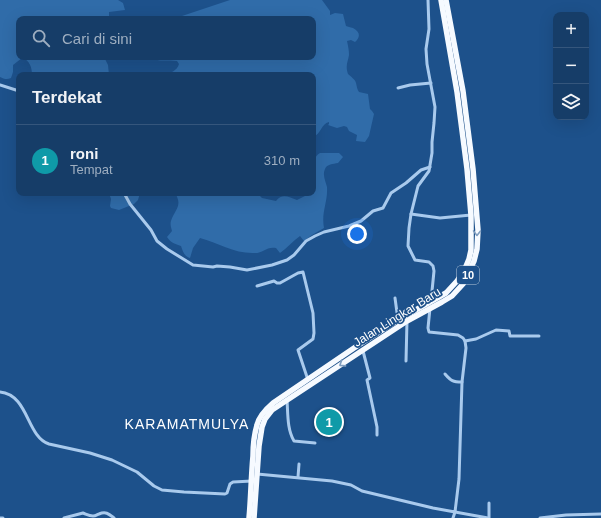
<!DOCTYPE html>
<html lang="id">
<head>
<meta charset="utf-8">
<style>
  :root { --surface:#163d68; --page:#234871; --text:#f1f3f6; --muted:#9eaec0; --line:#35567c; --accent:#e797bd }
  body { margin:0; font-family:Arial,sans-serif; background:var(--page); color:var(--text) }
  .controls { position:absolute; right:12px; top:12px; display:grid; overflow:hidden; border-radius:8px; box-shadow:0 4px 16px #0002 }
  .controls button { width:36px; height:36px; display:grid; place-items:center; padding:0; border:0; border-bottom:1px solid var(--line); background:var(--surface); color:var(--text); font:20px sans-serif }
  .you { position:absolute; left:357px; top:234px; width:14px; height:14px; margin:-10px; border:3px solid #fff; border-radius:50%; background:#1a73e8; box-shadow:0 0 0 6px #1a73e833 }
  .badge { display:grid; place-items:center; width:26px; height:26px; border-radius:50%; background:var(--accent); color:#fff; font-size:13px; font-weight:700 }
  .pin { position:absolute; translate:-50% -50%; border:2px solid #fff; box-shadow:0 1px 4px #0006 }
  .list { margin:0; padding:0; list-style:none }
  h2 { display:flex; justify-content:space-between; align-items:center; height:52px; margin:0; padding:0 16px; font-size:17px }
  h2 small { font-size:13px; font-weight:400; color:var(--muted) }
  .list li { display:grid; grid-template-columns:26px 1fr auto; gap:12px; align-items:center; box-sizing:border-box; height:72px; padding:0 16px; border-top:1px solid var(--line) }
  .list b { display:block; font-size:15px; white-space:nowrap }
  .list p { margin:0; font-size:13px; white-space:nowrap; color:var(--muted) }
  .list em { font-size:13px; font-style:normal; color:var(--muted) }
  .icon { flex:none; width:22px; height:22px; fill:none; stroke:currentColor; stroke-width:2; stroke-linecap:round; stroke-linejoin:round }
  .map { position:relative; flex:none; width:601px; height:518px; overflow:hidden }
  .search { position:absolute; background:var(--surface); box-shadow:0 4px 16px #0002; left:16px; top:16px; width:300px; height:44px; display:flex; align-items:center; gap:10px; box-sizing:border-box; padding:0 14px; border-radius:8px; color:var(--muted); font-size:15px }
  .panel { position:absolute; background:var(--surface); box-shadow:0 4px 16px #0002; left:16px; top:72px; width:300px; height:124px; border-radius:8px }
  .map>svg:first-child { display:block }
  .green { fill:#306ca9 }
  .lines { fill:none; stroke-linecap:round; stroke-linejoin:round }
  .minor { stroke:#a9caed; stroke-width:3 }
  .trunk { stroke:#f6faff; stroke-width:5.5 }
  .oneway { stroke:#7f9dbf }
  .labels { text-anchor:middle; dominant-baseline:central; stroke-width:3.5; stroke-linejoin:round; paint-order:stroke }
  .shield { fill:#1d518b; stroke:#bbcbdc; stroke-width:1 }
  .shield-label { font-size:11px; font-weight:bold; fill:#fff }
  .street-label { font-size:12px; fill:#fff; stroke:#1d518b }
  .quarter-label { font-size:14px; letter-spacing:1px; fill:#fff; stroke:#1d518b }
</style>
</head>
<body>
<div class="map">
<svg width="601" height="518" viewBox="0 0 601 518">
  <rect width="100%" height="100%" fill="#1d518b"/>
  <g class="green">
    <path d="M0,0h118l5,3 2,7 -16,2v7h-90v38h85l4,8 1,10h-77c0,-7 -2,-15 -10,-17l-9,7v7l-2,6c-4,2 -7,1 -11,-1z"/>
    <path d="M230,0h92l8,11v4l5,-2 8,1 3,12c2,1 4,1 7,2 8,4 7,10 2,14l-4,-2 -4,1c1,5 2,9 2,14 -1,7 -4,10 -1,19 3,3 7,5 8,9 1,4 1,6 3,9l9,2 2,15 2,2 2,3 -5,22 -4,6 -9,-1 1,-6 -8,-4 -2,-4 -3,-1 -7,2 -9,-3 1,-1v-2c-8,2 -8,12 -16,15v-62h-149c6,-2 13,-4 15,-11l-2,-3c-9,-2 -18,2 -26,-4h162v-38h-130l-1,-3z"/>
    <path d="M320,153h19l4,4 -5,6c-5,1 -11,1 -13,6 -3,6 1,13 2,18 1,15 -6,25 -3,41l-12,7 -8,6 -4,-5c-7,5 -13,12 -20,17l-4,-5c-9,-2 -13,5 -21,5 -20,1 -37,-10 -55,-15l-7,10 -3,10c-6,-2 -7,-6 -9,-12 -6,-2 -10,-3 -14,-9l5,-6c-1,-4 -2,-7 -1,-10 4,-12 12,-15 4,-28h82l5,5 14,3c6,-8 13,-4 21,-1l8,-4 8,-3c0,-11 -4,-34 7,-40z"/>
    <polygon points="109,193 140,193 138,200 134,204 119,210 111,208 110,206 111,199"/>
  </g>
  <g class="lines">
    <g class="minor">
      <polyline points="428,0 429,29 426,49 427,64 435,107 434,123 432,142 432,153 429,171 418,186 411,214 409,228 408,246 415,260 429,262 433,266 434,271 431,301"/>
      <polyline points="0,85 19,91"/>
      <polyline points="398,88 410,85 431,83"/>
      <polyline points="124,193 130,204 151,230 157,241 167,249 193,265 213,267 217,266 230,267 247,270 272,265 287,260 294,255 306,241 315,236 324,232 349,226 361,221 373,211 383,208 391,193 406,183 421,170 430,167"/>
      <polyline points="411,214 440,218 471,215"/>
      <polyline points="257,286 274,281 277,283 280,283 298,273 303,272 313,313 314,333 313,339 298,350 308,380"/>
      <polyline points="395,298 398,320"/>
      <polyline points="465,341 476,339 496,330 509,331 510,336 539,336"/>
      <polyline points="363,351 370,378 367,380 377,427 377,435"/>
      <polyline points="406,361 407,321"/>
      <path d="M445,374c6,7 8,8 17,8"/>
      <path d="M0,392c29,3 26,44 49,52l41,9 22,7 25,12 17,14 8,4 22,2 41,2 2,-1 3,-9 3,-2 19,-1"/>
      <path d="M287,400c1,14 0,29 7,41l21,2"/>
      <polyline points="257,474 332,481 351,485 362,491 433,508 455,512 459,479 462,382 466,348 465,341 463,338 458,335 429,332 428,328 430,308"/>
      <polyline points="298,477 299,464"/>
      <polyline points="0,518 3,518"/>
      <path d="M64,518l19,-5c3,1 6,3 10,3 4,0 2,-1 6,-2 7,-3 10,0 15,4"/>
      <polyline points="453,518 455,512 488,518"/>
      <polyline points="489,518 489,503"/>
      <polyline points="540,518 566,515 601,514"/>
    </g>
    <g class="trunk">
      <path d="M249,518c2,-21 2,-41 4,-62 0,-10 1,-21 4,-31 2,-9 9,-16 16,-22l84,-57 41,-26 48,-27 11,-12 7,-10 5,-12 2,-9v-35l-4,-46 -10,-77 -16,-92"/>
      <polyline points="254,518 259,446 262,427 265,419 272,410 407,321 442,302 452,296 463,284 474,261 477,249 478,230 473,169 463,91 446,0"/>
    </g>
  </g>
  <defs><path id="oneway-chevron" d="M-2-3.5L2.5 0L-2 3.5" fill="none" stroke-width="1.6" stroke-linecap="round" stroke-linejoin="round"/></defs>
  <g class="oneway">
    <use href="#oneway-chevron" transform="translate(477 233) rotate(91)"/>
    <use href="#oneway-chevron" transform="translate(342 364) rotate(147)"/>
  </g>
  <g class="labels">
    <rect class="shield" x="457" y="266" width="22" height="18" rx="3"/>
    <g class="shield-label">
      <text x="468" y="275">10</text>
    </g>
    <g class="street-label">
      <text transform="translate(397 317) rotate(-32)">Jalan Lingkar Baru</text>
    </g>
    <g class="quarter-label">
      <text x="187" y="424">KARAMATMULYA</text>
    </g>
  </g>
</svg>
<div class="controls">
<button>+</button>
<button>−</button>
<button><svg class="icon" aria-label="layers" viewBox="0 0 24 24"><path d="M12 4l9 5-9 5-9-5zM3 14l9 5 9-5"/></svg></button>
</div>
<div class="you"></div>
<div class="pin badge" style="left:329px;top:422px;background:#0f9aa8">1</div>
<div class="search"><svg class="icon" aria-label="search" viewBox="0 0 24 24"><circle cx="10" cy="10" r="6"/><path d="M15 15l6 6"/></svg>Cari di sini</div>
<section class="panel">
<h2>Terdekat<small></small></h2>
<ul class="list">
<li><span class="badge" style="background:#0f9aa8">1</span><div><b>roni</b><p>Tempat</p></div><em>310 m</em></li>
</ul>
</section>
</div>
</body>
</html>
